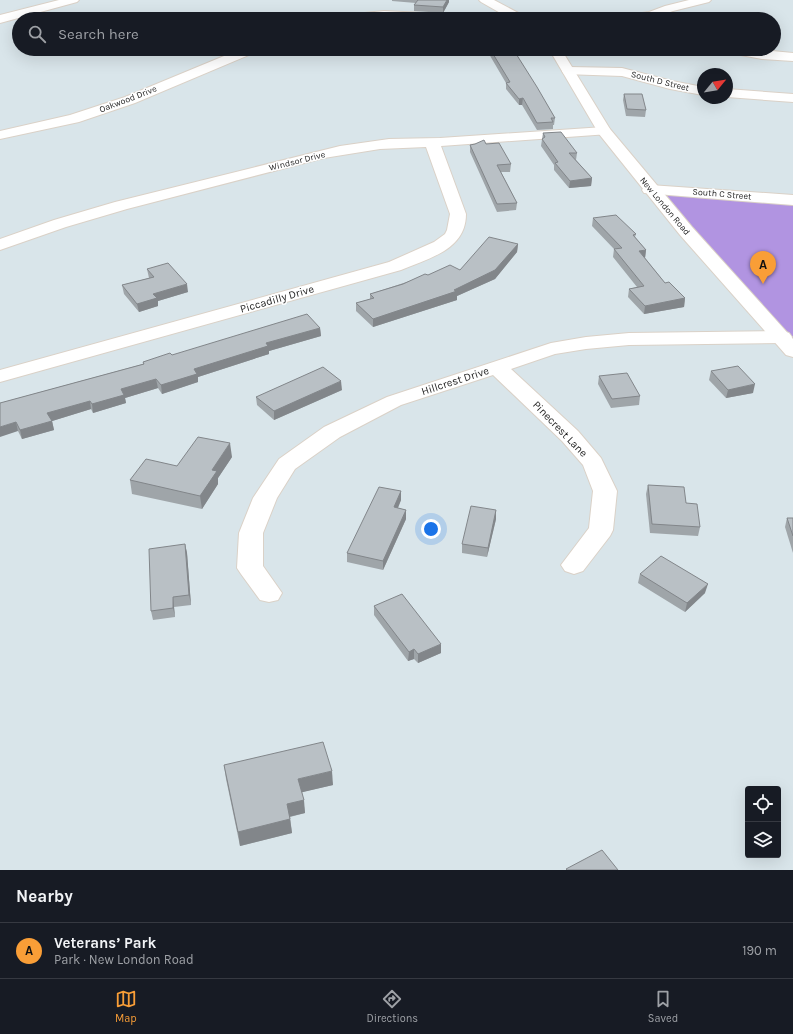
<!DOCTYPE html>
<html lang="en">
<head>
<meta charset="utf-8">
<style>
  :root { --surface:#171b24; --page:#20242c; --text:#f1f3f6; --muted:#9ea1a6; --line:#363941; --accent:#f99e37 }
  body { margin:0; font-family:Karla,sans-serif; background:var(--page); color:var(--text) }
  .controls { position:absolute; right:12px; bottom:12px; display:grid; overflow:hidden; border-radius:4px; box-shadow:0 4px 16px #0002 }
  .controls button { width:36px; height:36px; display:grid; place-items:center; padding:0; border:0; border-bottom:1px solid var(--line); background:var(--surface); color:var(--text); font:20px sans-serif }
  .compass { position:absolute; left:697px; top:68px; width:36px; height:36px; border-radius:50%; background:var(--surface); box-shadow:0 4px 16px #0002; rotate:60deg }
  .you { position:absolute; left:431px; top:529px; width:14px; height:14px; margin:-10px; border:3px solid #fff; border-radius:50%; background:#1a73e8; box-shadow:0 0 0 6px #1a73e833 }
  .badge { display:grid; place-items:center; width:26px; height:26px; border-radius:50%; background:var(--accent); color:#111; font-size:13px; font-weight:700 }
  .pin { position:absolute; translate:-50% -33px; filter:drop-shadow(0 1px 2px #0008) }
  .pin::after { content:''; position:absolute; top:21px; width:14px; height:12px; background:inherit; clip-path:polygon(0 0,100% 0,50% 100%) }
  .list { margin:0; padding:0; list-style:none }
  h2 { display:flex; justify-content:space-between; align-items:center; height:52px; margin:0; padding:0 16px; font-size:17px }
  h2 small { font-size:13px; font-weight:400; color:var(--muted) }
  .list li { display:grid; grid-template-columns:26px 1fr auto; gap:12px; align-items:center; box-sizing:border-box; height:56px; padding:0 16px; border-top:1px solid var(--line) }
  .list b { display:block; font-size:15px; white-space:nowrap }
  .list p { margin:0; font-size:13px; white-space:nowrap; color:var(--muted) }
  .list em { font-size:13px; font-style:normal; color:var(--muted) }
  .icon { flex:none; width:22px; height:22px; fill:none; stroke:currentColor; stroke-width:2; stroke-linecap:round; stroke-linejoin:round }
  .map { position:relative; flex:none; width:793px; height:870px; overflow:hidden }
  .search { position:absolute; background:var(--surface); box-shadow:0 4px 16px #0002; left:12px; right:12px; top:12px; height:44px; display:flex; align-items:center; gap:10px; box-sizing:border-box; padding:0 14px; border-radius:22px; color:var(--muted); font-size:15px }
  .sheet { height:108px; background:var(--surface) }
  nav { display:flex; justify-content:space-around; align-items:center; box-sizing:border-box; height:56px; border-top:1px solid var(--line); background:var(--surface); font-size:11px; color:var(--muted) }
  nav a { display:grid; justify-items:center; gap:2px }
  nav .on { color:var(--accent) }
  .map>svg:first-child { display:block }
  .green { fill:#b194e1 }
  .lines { fill:none; stroke-linecap:round; stroke-linejoin:round }
  .minor-casing { stroke:#dad1c7; stroke-width:2 }
  .tertiary-casing { stroke:#dad1c7; stroke-width:2 }
  .minor { fill:#fff; fill-rule:evenodd }
  .tertiary { fill:#fff; fill-rule:evenodd }
  .wall { fill:#9fa5a9 }
  .shaded-wall { fill:#82868a }
  .building { fill:#b9c0c5; stroke:#82868a }
  .labels { text-anchor:middle; dominant-baseline:central; stroke-width:3; stroke-linejoin:round; paint-order:stroke }
  .far-street-label { font-size:9px; fill:#272727; stroke:#fff }
  .street-label { font-size:11px; fill:#272727; stroke:#fff }
</style>
</head>
<body>
<div class="map">
<svg width="793" height="870" viewBox="0 0 793 870">
  <rect width="100%" height="100%" fill="#d9e5ea"/>
  <polygon class="green" points="650,190 793,200 793,351"/>
  <g class="lines">
    <g class="minor-casing">
      <g id="minor">
        <polygon points="59,0 79,0 77,2 0,23 0,15"/>
        <polygon points="689,0 711,0 709,2 673,11 651,19 619,19 621,16 649,12 665,6"/>
        <polygon points="384,11 423,13 453,16 455,19 339,19 341,16 345,15"/>
        <polygon points="241,49 258,49 256,52 135,103 79,122 0,139 0,131 70,115 125,97"/>
        <polygon points="723,49 750,49 793,53 793,61 762,59 725,52"/>
        <polygon points="569,67 622,68 672,81 703,87 703,95 670,89 622,76 564,74 562,71 564,68"/>
        <polygon points="727,89 793,94 793,102 727,97"/>
        <path d="M604,127l5,1 2,3 -2,3 -168,12 25,68c0,36 -37,44 -65,56l-401,112v-12l389,-108 45,-20 11,-8 2,-4 3,-16 -24,-67 -46,2 -56,9 -197,51 -61,18 -66,23v-11l54,-19 61,-18 225,-56 49,-7 51,-1z"/>
        <polygon points="650,185 793,195 793,205 644,193 642,190 644,187"/>
        <polygon points="782,331 789,333 792,337 789,341 782,343 629,345 586,349 555,354 511,369 578,431 601,458 617,491 613,530 610,536 583,571 574,574 565,571 561,565 589,528 593,491 583,465 562,441 493,375 401,405 340,437 295,469 277,498 263,533 263,566 282,593 278,600 269,602 260,600 241,574 237,568 239,533 253,498 279,459 324,427 387,397 551,343 586,337 629,333"/>
      </g>
    </g>
    <g class="tertiary-casing">
      <g id="tertiary">
        <polygon points="479,0 494,0 524,16 526,19 511,19 481,2"/>
        <polygon points="549,49 561,49 610,129 692,227 793,339 793,357 786,355 680,235 599,134"/>
      </g>
    </g>
    <use href="#minor" class="minor"/>
    <use href="#tertiary" class="tertiary"/>
  </g>
  <g class="wall">
    <polygon points="392,0 449,0 449,2 443,13 414,11 414,5 416,3 392,1"/>
    <polygon points="489,49 513,49 555,118 554,125 553,125 553,129 537,130 522,105 519,105 506,89 506,83 489,54"/>
    <polygon points="624,94 646,110 645,117 626,116 623,100"/>
    <polygon points="543,133 577,153 576,160 592,178 591,186 569,188 554,170 554,165 541,146"/>
    <polygon points="486,144 511,164 510,172 501,172 517,203 516,210 497,212 470,152 470,145"/>
    <polygon points="593,218 636,234 635,237 646,250 645,258 665,283 685,298 684,307 644,314 628,297 629,289 637,287 613,257 614,249 592,226"/>
    <polygon points="518,244 517,252 495,279 457,296 457,300 373,327 356,311 356,303 370,299 370,294 428,275 460,270"/>
    <polygon points="147,269 188,292 158,301 158,306 139,312 124,294 122,285 149,278"/>
    <polygon points="320,328 321,336 269,351 269,354 198,377 198,382 162,394 158,388 125,398 126,403 93,413 91,409 52,421 54,430 22,439 18,431 0,403 143,364 143,362 172,355"/>
    <polygon points="711,371 753,393 726,398 709,380"/>
    <polygon points="599,376 640,396 639,405 611,408 598,384"/>
    <polygon points="342,390 274,420 257,405 256,397"/>
    <polygon points="232,457 218,478 218,484 202,509 132,494 130,480 177,466"/>
    <polygon points="648,485 686,503 700,527 698,536 650,533 646,494"/>
    <polygon points="401,491 401,500 398,508 406,510 406,519 383,570 347,562 347,553"/>
    <polygon points="496,510 496,519 487,557 462,553 462,544"/>
    <polygon points="787,518 793,518 793,553 785,527"/>
    <polygon points="185,544 187,553 191,605 174,607 175,617 153,620 151,611"/>
    <polygon points="640,574 705,593 685,612 638,583"/>
    <polygon points="374,606 441,653 418,663 414,659 408,661 374,615"/>
    <polygon points="224,765 333,785 302,792 305,813 290,817 292,833 240,846 226,779"/>
  </g>
  <g class="shaded-wall">
    <polygon points="447,0 449,0 449,2 443,13 443,7"/>
    <polygon points="523,98 522,105 519,105 519,99"/>
    <polygon points="592,178 591,186 569,188 570,181"/>
    <polygon points="518,244 517,252 495,279 457,296 457,300 373,327 373,319 454,290"/>
    <polygon points="646,250 645,258 639,251"/>
    <polygon points="187,284 188,292 158,301 158,306 139,312 137,304 153,294"/>
    <polygon points="685,298 684,307 644,314 645,306"/>
    <polygon points="320,328 321,336 269,351 269,354 198,377 198,382 162,394 161,385 194,369 266,343"/>
    <polygon points="156,379 158,388 125,398 126,403 93,413 92,404 121,389"/>
    <polygon points="341,381 342,390 274,420 274,411"/>
    <polygon points="755,384 753,393 726,398 728,390"/>
    <polygon points="90,401 91,409 49,422 47,413"/>
    <polygon points="52,421 54,430 22,439 20,430"/>
    <polygon points="16,422 18,431 0,437 0,427"/>
    <polygon points="230,443 232,457 218,478 218,484 202,509 200,496 212,470"/>
    <polygon points="401,491 401,500 394,517 394,507"/>
    <polygon points="406,510 406,519 383,570 383,561"/>
    <polygon points="496,510 496,519 487,557 488,548"/>
    <polygon points="185,544 187,553 191,605 189,595"/>
    <polygon points="708,584 705,593 685,612 687,603"/>
    <polygon points="173,597 175,617 173,608"/>
    <polygon points="441,644 441,653 418,663 418,654"/>
    <polygon points="414,649 414,659 408,661 409,652"/>
    <polygon points="332,771 333,785 299,793 298,779"/>
    <polygon points="304,800 305,813 288,817 287,804"/>
    <polygon points="290,819 292,833 240,846 238,832"/>
  </g>
  <g class="building">
    <polygon points="418,0 447,0 443,7 414,5"/>
    <polygon points="406,14 439,14 436,19 402,19"/>
    <polygon points="490,49 513,49 537,87 555,118 551,118 553,122 537,123 523,98 519,99 506,83 510,82"/>
    <polygon points="624,94 642,94 646,110 627,109"/>
    <polygon points="561,132 577,153 569,153 592,178 570,181 555,163 558,162 542,139 545,137 543,133"/>
    <polygon points="484,140 486,144 499,143 511,164 497,165 517,203 497,204 470,145 475,144"/>
    <polygon points="616,215 636,234 633,235 646,250 639,251 665,283 669,282 685,298 645,306 629,289 644,286 614,249 622,248 593,218"/>
    <polygon points="489,237 518,244 495,270 454,290 457,291 373,319 356,303 374,298 370,294 403,284 425,274 428,275 450,265 460,270"/>
    <polygon points="168,263 187,284 153,294 157,298 137,304 122,285 154,277 147,269"/>
    <polygon points="307,314 320,328 266,343 268,346 194,369 197,374 161,385 156,379 121,389 124,395 92,404 90,401 47,413 52,421 20,430 16,422 0,427 0,403 144,364 143,362 170,353 172,355"/>
    <polygon points="738,366 755,384 728,390 711,371"/>
    <polygon points="323,367 341,381 274,411 256,397"/>
    <polygon points="627,373 640,396 612,399 599,376"/>
    <polygon points="198,437 230,443 212,470 217,471 200,496 130,480 146,459 177,466"/>
    <polygon points="648,485 684,487 686,503 697,504 700,527 652,524"/>
    <polygon points="379,487 401,491 394,507 406,510 383,561 347,553"/>
    <polygon points="471,506 496,510 488,548 462,544"/>
    <polygon points="787,518 793,518 793,536"/>
    <polygon points="185,544 189,595 173,597 173,608 151,611 149,549"/>
    <polygon points="661,556 708,584 687,603 640,574"/>
    <polygon points="402,594 441,644 418,654 414,649 409,652 374,606"/>
    <polygon points="323,742 332,771 298,779 304,800 287,804 290,819 238,832 224,765"/>
    <polygon points="602,850 618,870 567,870 566,869"/>
  </g>
  <g class="labels">
    <g class="far-street-label">
      <text transform="translate(660 81) rotate(14)">South D Street</text>
      <text transform="translate(128 99) rotate(-21)">Oakwood Drive</text>
      <text transform="translate(297 161) rotate(-14)">Windsor Drive</text>
      <text transform="translate(722 194) rotate(5)">South C Street</text>
      <text transform="translate(665 206) rotate(50)">New London Road</text>
    </g>
    <g class="street-label">
      <text transform="translate(277 299) rotate(-16)">Piccadilly Drive</text>
      <text transform="translate(455 381) rotate(-18)">Hillcrest Drive</text>
      <text transform="translate(560 429) rotate(46)">Pinecrest Lane</text>
    </g>
  </g>
</svg>
<div class="controls">
<button><svg class="icon" aria-label="locate" viewBox="0 0 24 24"><circle cx="12" cy="12" r="6"/><path d="M12 2v4M12 18v4M2 12h4M18 12h4"/></svg></button>
<button><svg class="icon" aria-label="layers" viewBox="0 0 24 24"><path d="M12 4l9 5-9 5-9-5zM3 14l9 5 9-5"/></svg></button>
</div>
<svg class="compass" viewBox="-18 -18 36 36"><path d="M0-13l5 13h-10z" fill="#e53935"/><path d="M0 13l5-13h-10z" fill="#9ea1a6"/></svg>
<div class="you"></div>
<div class="pin badge" style="left:763px;top:284px">A</div>
<div class="search"><svg class="icon" aria-label="search" viewBox="0 0 24 24"><circle cx="10" cy="10" r="6"/><path d="M15 15l6 6"/></svg>Search here</div>
</div>
<section class="sheet">
<h2>Nearby<small></small></h2>
<ul class="list">
<li><span class="badge">A</span><div><b>Veterans’ Park</b><p>Park · New London Road</p></div><em>190 m</em></li>
</ul>
</section>
<nav>
<a class="on"><svg class="icon" aria-label="map" viewBox="0 0 24 24"><path d="M3 6l6-2 6 2 6-2v14l-6 2-6-2-6 2zM9 4v14M15 6v14"/></svg>Map</a>
<a><svg class="icon" aria-label="directions" viewBox="0 0 24 24"><path d="M12 3l9 9-9 9-9-9zM9 14v-3h6M13 9l2 2-2 2"/></svg>Directions</a>
<a><svg class="icon" aria-label="saved" viewBox="0 0 24 24"><path d="M7 4h10v16l-5-4-5 4z"/></svg>Saved</a>
</nav>
</body>
</html>
